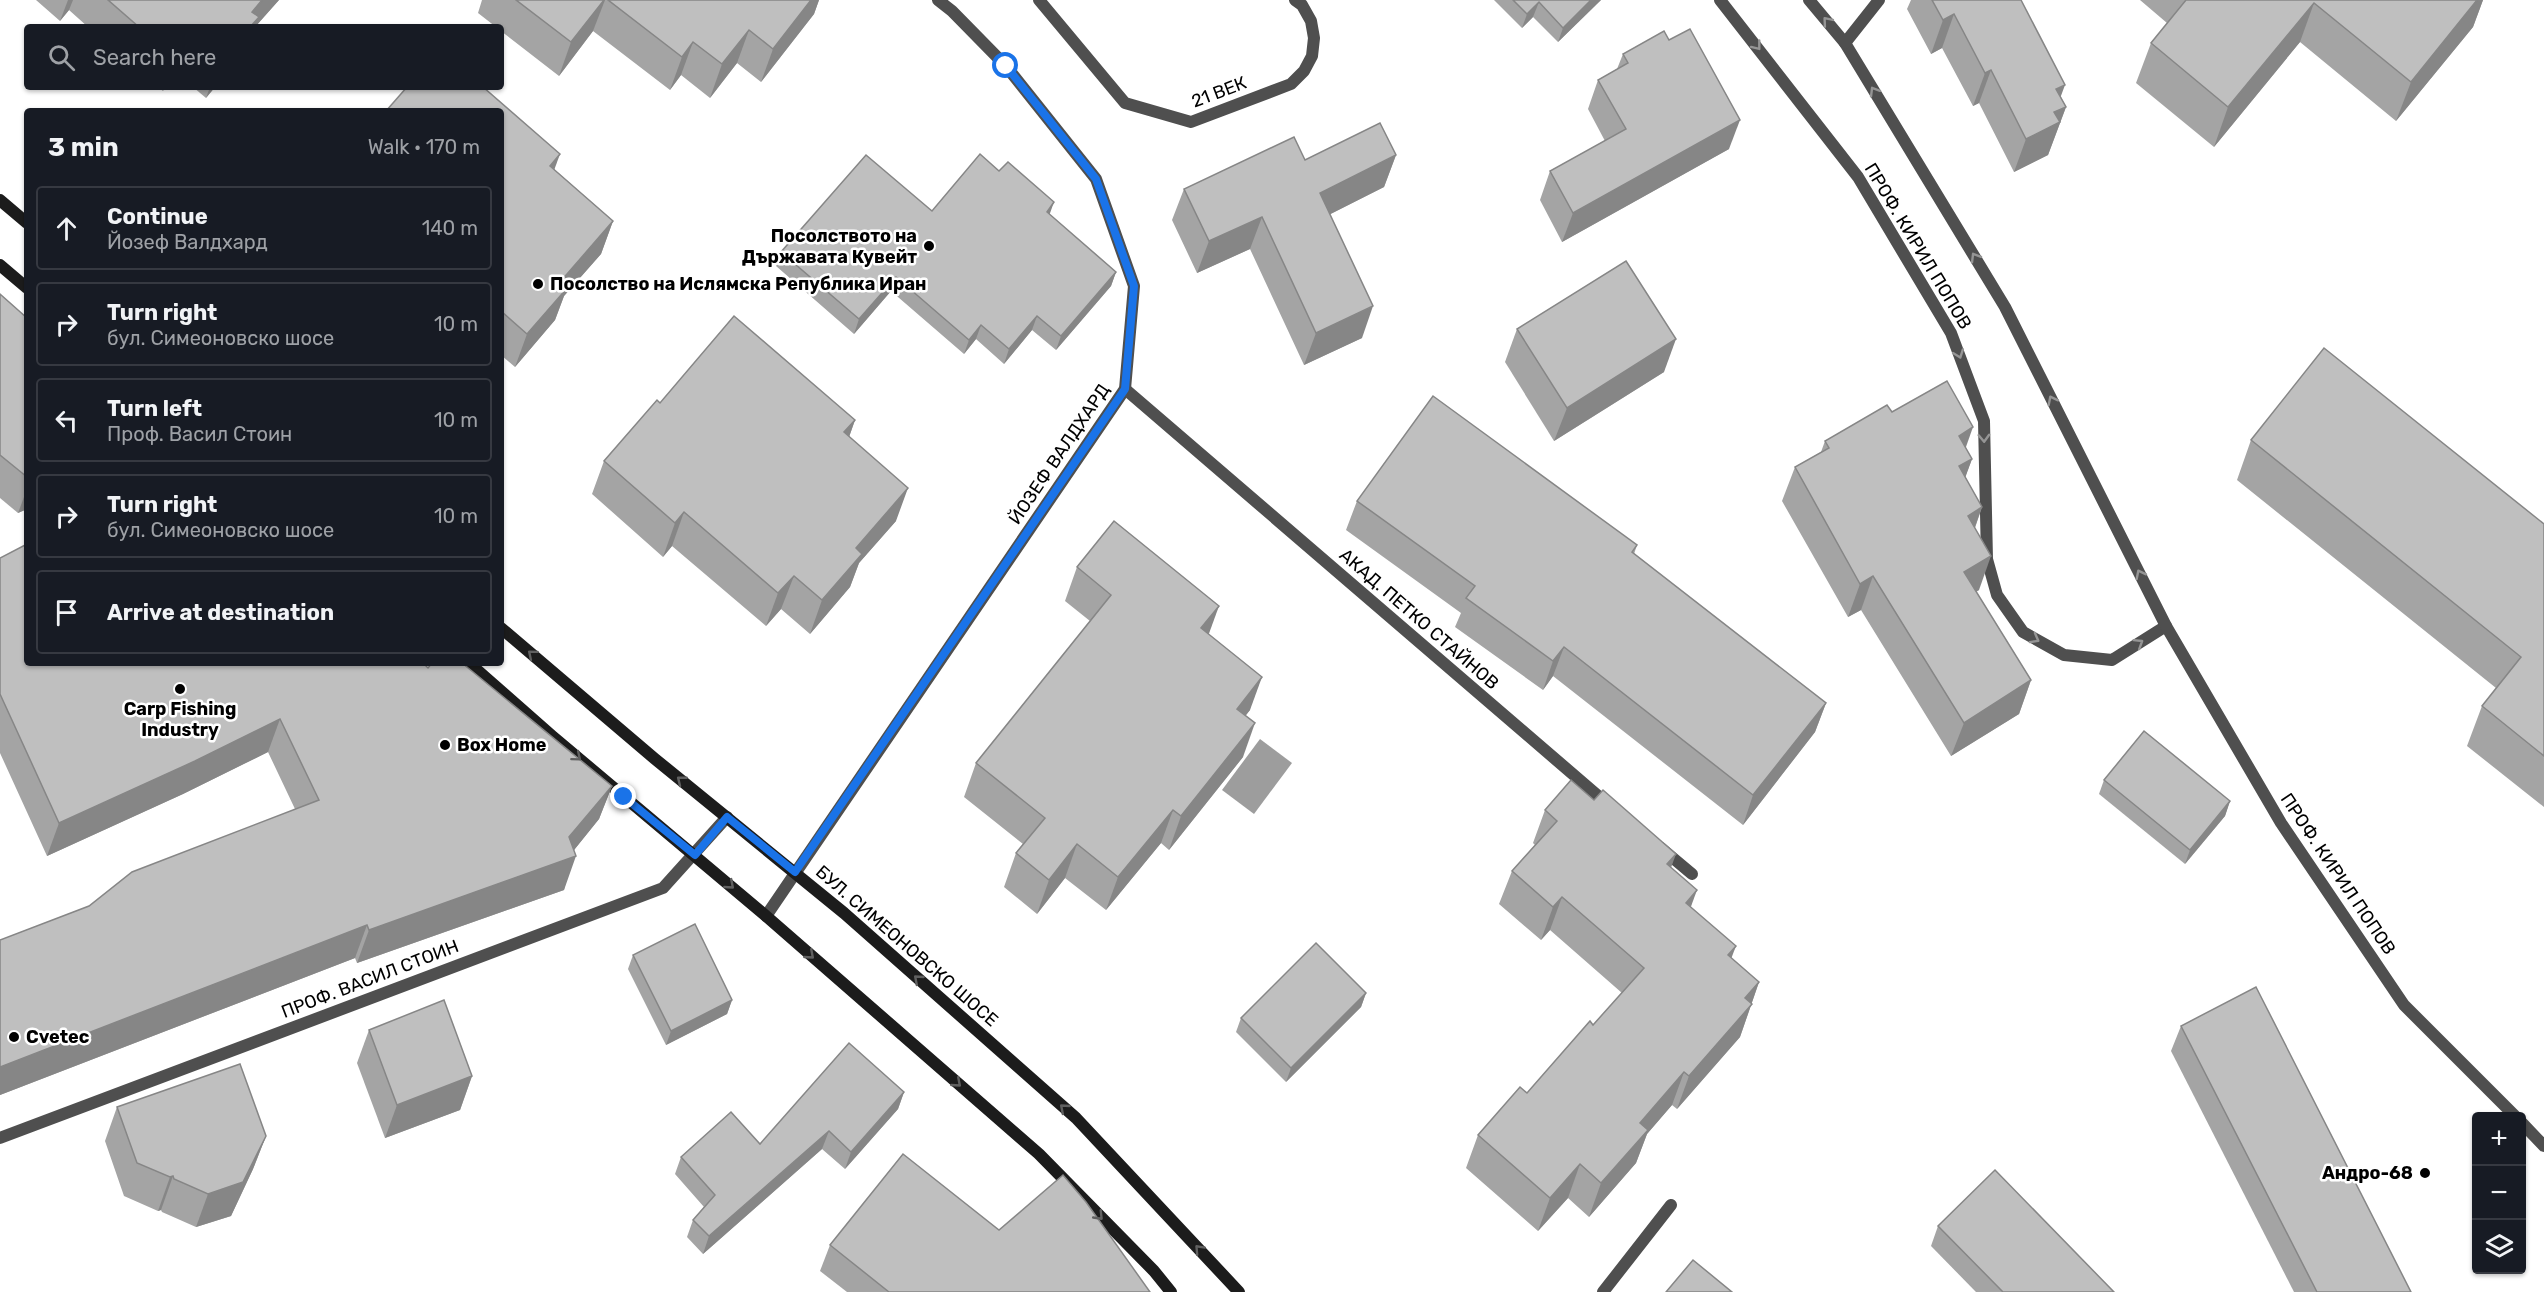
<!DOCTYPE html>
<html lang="en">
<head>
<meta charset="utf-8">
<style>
  :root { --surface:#171b24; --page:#242831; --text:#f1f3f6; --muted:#9ea1a6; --line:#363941 }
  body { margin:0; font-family:Rubik,sans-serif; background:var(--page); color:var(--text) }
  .controls { position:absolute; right:18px; bottom:18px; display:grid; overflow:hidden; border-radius:6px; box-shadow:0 2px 4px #0004 }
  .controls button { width:54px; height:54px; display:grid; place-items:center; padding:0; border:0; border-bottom:2px solid var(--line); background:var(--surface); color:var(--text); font:30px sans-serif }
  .stop { position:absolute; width:18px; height:18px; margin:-14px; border:4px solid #1a73e8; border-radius:50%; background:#fff }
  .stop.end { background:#1a73e8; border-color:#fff; box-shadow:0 2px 6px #0008 }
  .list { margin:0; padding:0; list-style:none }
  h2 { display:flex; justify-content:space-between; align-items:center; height:78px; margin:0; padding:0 24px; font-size:26px }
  h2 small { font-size:20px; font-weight:400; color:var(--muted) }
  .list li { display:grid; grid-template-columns:39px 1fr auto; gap:18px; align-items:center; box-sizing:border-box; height:84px; margin:0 12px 12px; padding:0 12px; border:2px solid var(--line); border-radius:6px }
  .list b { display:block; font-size:22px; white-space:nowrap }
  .list p { margin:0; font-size:20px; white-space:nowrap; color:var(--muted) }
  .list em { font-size:20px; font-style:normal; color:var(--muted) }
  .icon { flex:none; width:33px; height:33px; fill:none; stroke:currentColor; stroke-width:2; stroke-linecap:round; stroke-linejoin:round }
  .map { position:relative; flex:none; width:2544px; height:1292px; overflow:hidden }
  .search { position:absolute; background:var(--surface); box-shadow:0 2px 4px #0004; left:24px; top:24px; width:480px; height:66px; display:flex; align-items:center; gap:15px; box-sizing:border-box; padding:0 21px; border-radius:6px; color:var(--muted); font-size:22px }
  .panel { position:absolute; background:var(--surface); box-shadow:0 2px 4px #0004; left:24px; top:108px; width:480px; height:558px; border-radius:6px }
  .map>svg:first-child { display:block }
  .water { fill:#9d9d9d }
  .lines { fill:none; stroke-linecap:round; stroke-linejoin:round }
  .street { stroke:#4f4f4f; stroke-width:12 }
  .secondary { stroke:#1c1c1c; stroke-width:12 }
  .wall { fill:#a4a4a4 }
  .shaded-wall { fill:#868686 }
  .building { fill:#bfbfbf; stroke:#868686; stroke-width:1.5 }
  .oneway { stroke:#959595 }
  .oneway2 { stroke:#606060 }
  .route { stroke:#1a73e8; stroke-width:8 }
  .poi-dot { fill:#000; stroke:#fff; stroke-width:2 }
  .labels { text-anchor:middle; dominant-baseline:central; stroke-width:5; stroke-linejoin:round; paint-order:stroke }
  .street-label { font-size:18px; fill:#000; stroke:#fff }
  .poi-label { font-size:18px; font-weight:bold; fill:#000; stroke:#fff; text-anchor:start }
</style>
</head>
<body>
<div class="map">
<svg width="2544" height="1292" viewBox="0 0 2544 1292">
  <rect width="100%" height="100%" fill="#fff"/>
  <polygon class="water" points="1260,739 1292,763 1254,814 1222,790"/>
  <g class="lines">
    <g class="street">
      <polyline points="1039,0 1125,103 1191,122 1291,84 1304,71 1312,56 1314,38 1311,21 1302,5 1295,0"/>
      <polyline points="1720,0 1858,177 1951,333 1984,421 1987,559 1997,595 2023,632 2064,655 2112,660 2166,626"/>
      <polyline points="1809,0 1845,43 2005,307 2166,626 2281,823 2404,1005 2515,1116"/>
      <polyline points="1845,43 1879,0"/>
      <polyline points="1125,389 1611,807"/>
      <polyline points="1661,848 1692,874"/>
      <polyline points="766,916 1125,389 1134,286 1096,179 1006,66 952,11 938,0"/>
      <polyline points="2522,1123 2544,1146"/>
      <polyline points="0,1138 663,888 727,817"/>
      <polyline points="1603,1292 1671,1205"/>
    </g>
    <g class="secondary">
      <polyline points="0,200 27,223"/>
      <polyline points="0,265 27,288"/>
      <polyline points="501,628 655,759 844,913 1076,1118 1239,1292"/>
      <polyline points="469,663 552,736 766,916 1039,1154 1154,1271 1171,1292"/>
    </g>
  </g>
  <g class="wall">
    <polygon points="36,0 279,0 255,27 88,27 69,10 60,21"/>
    <polygon points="482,0 819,0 814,14 761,82 737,63 710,98 681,75 670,90 593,31 559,76 501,31 501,27 496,27 478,13"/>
    <polygon points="1494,0 1601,0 1558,42 1533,17 1522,28"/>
    <polygon points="1911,0 2021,0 2061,97 2066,107 2048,155 2014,172 1979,103 1973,106 1942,48 1931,54 1907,9"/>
    <polygon points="2140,0 2483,0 2473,27 2396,121 2300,42 2214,147 2136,83 2151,43 2167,23"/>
    <polygon points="1623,54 1729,149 1562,242 1540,200 1550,171 1605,141 1588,109 1598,80 1617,69"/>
    <polygon points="158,87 166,87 163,91"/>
    <polygon points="193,87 215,87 206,98"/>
    <polygon points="501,111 555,170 613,221 601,254 564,296 555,320 515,367 501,355"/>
    <polygon points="1396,155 1384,187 1330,214 1362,338 1304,365 1250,249 1197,273 1172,220 1184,189 1305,160"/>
    <polygon points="932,211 1050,215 1116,272 1111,286 1056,350 1032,330 1004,364 976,339 964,354 891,291 854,334 776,266 781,252"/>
    <polygon points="0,294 27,318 27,509 18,513 0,498"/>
    <polygon points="1517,329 1664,372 1554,441 1505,362"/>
    <polygon points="660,403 855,420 849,437 896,521 859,563 850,587 810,634 781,609 766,626 672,546 663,557 592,494 604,461"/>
    <polygon points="1892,412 1965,447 1972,459 1965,477 1982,507 1975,528 1979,590 1976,592 2031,680 2019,714 1951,756 1861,610 1848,617 1782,501 1795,467 1821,452 1825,441"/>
    <polygon points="2251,440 2544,524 2544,807 2467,746 2482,706 2496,688 2237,480"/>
    <polygon points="1357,501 1637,545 1634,554 1826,703 1815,732 1743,825 1553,676 1543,690 1455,627 1461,613 1346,530"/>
    <polygon points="0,558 27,663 428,668 612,786 599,819 574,850 564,890 357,963 355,958 0,1095 0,940 89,906 295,809 268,752 183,794 47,856 0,753"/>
    <polygon points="1077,567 1209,634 1250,710 1245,716 1243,757 1169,850 1161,843 1106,910 1065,878 1037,914 1004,887 1016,853 1023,844 964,797 976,763 1090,621 1065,601"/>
    <polygon points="2104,780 2230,801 2225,816 2185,864 2099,794"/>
    <polygon points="1545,810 1671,868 1691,907 1731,958 1759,982 1740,1037 1677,1109 1672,1105 1647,1134 1636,1163 1589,1217 1568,1198 1538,1231 1466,1168 1478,1135 1527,1093 1593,1025 1622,993 1550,930 1541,940 1499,904 1512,871 1535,845 1533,843"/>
    <polygon points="633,955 732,1000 727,1014 666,1045 628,969"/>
    <polygon points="1366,993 1361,1007 1286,1082 1236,1032 1241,1018"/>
    <polygon points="2181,1026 2411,1292 2294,1292 2171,1051"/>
    <polygon points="369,1030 472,1076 460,1110 385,1138 357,1063"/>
    <polygon points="904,1092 898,1109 845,1169 822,1149 703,1254 687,1237 693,1220 704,1207 675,1174 681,1157 760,1144"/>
    <polygon points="117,1107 266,1136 253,1169 231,1216 196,1227 162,1212 161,1210 158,1211 124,1196 105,1141"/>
    <polygon points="1938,1226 2114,1292 1976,1292 1931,1246"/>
    <polygon points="999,1230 1150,1292 847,1292 820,1271 830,1245"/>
  </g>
  <g class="shaded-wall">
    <polygon points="68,0 73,0 69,10 60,21"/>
    <polygon points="262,0 279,0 255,27 246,27 252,12"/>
    <polygon points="604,0 605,0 593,31 559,76 571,42"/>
    <polygon points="811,0 819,0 814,14 761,82 773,49"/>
    <polygon points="1591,0 1601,0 1558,42 1563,28"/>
    <polygon points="2477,0 2483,0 2473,27 2396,121 2411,82"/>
    <polygon points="1539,2 1533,17 1522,28 1527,14"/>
    <polygon points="2314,3 2300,42 2214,147 2228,107"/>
    <polygon points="1954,14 1942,48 1931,54 1943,20"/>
    <polygon points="749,30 737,63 710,98 722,64"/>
    <polygon points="693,42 681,75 670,90 682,57"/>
    <polygon points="1991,70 1979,103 1973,106 1985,73"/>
    <polygon points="2065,85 2055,112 2066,107 2048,155 2014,172 2026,139 2056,89"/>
    <polygon points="210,87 215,87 206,98"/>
    <polygon points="1740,120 1729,149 1562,242 1573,213"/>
    <polygon points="560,154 548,187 550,166"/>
    <polygon points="1396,155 1384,187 1309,225 1320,193"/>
    <polygon points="1054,202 1049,216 1047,212"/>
    <polygon points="1262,217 1250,249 1197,273 1209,241"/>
    <polygon points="613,221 601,254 564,296 555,320 515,367 527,334 561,281"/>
    <polygon points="1116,272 1111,286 1056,350 1061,336"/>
    <polygon points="896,277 891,291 854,334 859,319"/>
    <polygon points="1373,306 1362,338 1304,365 1316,333"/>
    <polygon points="1037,316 1032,330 1004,364 1009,349"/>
    <polygon points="981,325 976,339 964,354 969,340"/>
    <polygon points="1676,339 1664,372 1554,441 1567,408"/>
    <polygon points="855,420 843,454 844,432"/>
    <polygon points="1973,427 1961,461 1959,436"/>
    <polygon points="1972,459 1960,492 1959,466"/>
    <polygon points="908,488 896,521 859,563 850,587 810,634 822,600 856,548"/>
    <polygon points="27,489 27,509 18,513"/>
    <polygon points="1982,507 1970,541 1968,516"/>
    <polygon points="684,512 672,546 663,557 675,523"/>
    <polygon points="1991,556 1979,590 1951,605 1964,572"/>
    <polygon points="794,576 781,609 766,626 778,593"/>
    <polygon points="1873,576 1861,610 1848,617 1860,584"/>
    <polygon points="1219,606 1207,639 1201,628"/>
    <polygon points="1564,647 1553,676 1543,690 1553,661"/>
    <polygon points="1262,677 1250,710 1225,742 1237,709"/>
    <polygon points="2031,680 2019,714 1951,756 1964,723"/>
    <polygon points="1826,703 1815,732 1743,825 1753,795"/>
    <polygon points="280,719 268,752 183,794 47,856 59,823"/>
    <polygon points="1255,723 1243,757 1169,850 1181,816"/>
    <polygon points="612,786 599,819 566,860 576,856 564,890 357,963 369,930 569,837"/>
    <polygon points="2230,801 2225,816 2185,864 2190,850"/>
    <polygon points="1173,810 1161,843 1106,910 1118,877"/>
    <polygon points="1077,844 1065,878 1037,914 1049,880"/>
    <polygon points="1676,854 1664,887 1667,864"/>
    <polygon points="1697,890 1685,923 1686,903"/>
    <polygon points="1562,897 1550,930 1541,940 1553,907"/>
    <polygon points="367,925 355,958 0,1095 0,1067"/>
    <polygon points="1736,946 1723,980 1728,955"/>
    <polygon points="1759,982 1740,1037 1677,1109 1689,1076 1745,998"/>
    <polygon points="1366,993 1361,1007 1286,1082 1291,1068"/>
    <polygon points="732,1000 727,1014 666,1045 671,1031"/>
    <polygon points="1684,1072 1672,1105 1647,1134 1636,1163 1589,1217 1601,1183 1640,1123"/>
    <polygon points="472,1076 460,1110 385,1138 397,1105"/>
    <polygon points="904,1092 898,1109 845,1169 851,1152"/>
    <polygon points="829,1131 822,1149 703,1254 709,1236"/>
    <polygon points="266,1136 253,1169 231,1216 196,1227 208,1194"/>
    <polygon points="1580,1164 1568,1198 1538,1231 1550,1198"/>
    <polygon points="173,1176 161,1210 158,1211 170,1177"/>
  </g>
  <g class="building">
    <polygon points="108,0 262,0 252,12 259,17 250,27 139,27"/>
    <polygon points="516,0 604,0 571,42"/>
    <polygon points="608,0 811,0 773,49 749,30 722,64 693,42 682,57"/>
    <polygon points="1513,0 1591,0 1563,28 1539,2 1527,14"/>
    <polygon points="1932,0 2021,0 2065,85 2056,89 2066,107 2054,112 2060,122 2026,139 1991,70 1985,73 1954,14 1943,20"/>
    <polygon points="2186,0 2477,0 2411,82 2314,3 2228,107 2151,43"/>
    <polygon points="1690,29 1740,120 1573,213 1550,171 1626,129 1598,80 1628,63 1623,54 1664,31 1669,40"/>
    <polygon points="407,87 483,87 560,154 550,166 613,221 561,281 568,287 527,334 501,311 501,111 386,111"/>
    <polygon points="1380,123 1396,155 1320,193 1373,306 1316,333 1262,217 1209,241 1184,189 1294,137 1305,160"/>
    <polygon points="980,154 999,171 1008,162 1054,202 1047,212 1116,272 1061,336 1037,316 1009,349 981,325 969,340 896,277 859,319 781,252 866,155 932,211"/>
    <polygon points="1626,261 1676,339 1567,408 1517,329"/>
    <polygon points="0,294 27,318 27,477 0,455"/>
    <polygon points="734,316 855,420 844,432 908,488 856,548 862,554 822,600 794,576 778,593 684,512 675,523 604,461 657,400 660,403"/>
    <polygon points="2324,348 2544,524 2544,756 2482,706 2521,657 2251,440"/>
    <polygon points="1947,381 1973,427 1959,436 1972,459 1959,466 1982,507 1968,516 1991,556 1964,572 2031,680 1964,723 1873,576 1860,584 1795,467 1829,448 1825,441 1887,405 1892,412"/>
    <polygon points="1433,396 1637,545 1632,552 1826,703 1753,795 1564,647 1553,661 1466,598 1475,586 1357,501"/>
    <polygon points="1114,521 1219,606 1201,628 1262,677 1237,709 1255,723 1181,816 1173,810 1118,877 1077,844 1049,880 1016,853 1045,818 976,763 1111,595 1077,567"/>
    <polygon points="27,544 27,663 423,663 428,668 432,663 462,663 612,786 569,837 576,856 369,930 367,925 0,1067 0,940 89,906 132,872 319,800 280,719 195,761 59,823 0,694 0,558"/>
    <polygon points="2144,731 2230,801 2190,850 2104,780"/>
    <polygon points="1571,780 1594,800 1603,790 1676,854 1667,864 1697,890 1686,903 1736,946 1728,955 1759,982 1745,998 1752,1004 1689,1076 1684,1072 1640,1123 1648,1130 1601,1183 1580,1164 1550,1198 1478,1135 1520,1087 1527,1093 1590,1021 1593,1025 1644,968 1562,897 1553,907 1512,871 1557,821 1545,810"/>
    <polygon points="695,924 732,1000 671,1031 633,955"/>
    <polygon points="1316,943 1366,993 1291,1068 1241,1018"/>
    <polygon points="2256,987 2411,1292 2317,1292 2181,1026"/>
    <polygon points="444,1000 472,1076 397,1105 369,1030"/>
    <polygon points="849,1043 904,1092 851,1152 829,1131 709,1236 693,1220 715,1195 681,1157 731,1112 760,1144"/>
    <polygon points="240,1064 266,1136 243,1182 208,1194 174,1179 173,1176 170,1177 137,1163 117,1107"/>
    <polygon points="903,1154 999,1230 1063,1175 1086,1202 1150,1292 889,1292 830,1245"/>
    <polygon points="1995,1170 2114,1292 2003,1292 1938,1226"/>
    <polygon points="1693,1260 1732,1292 1666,1292"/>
  </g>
  <defs><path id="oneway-chevron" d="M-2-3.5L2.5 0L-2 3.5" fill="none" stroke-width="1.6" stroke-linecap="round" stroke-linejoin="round" transform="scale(1.5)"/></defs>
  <g class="oneway">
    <use href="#oneway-chevron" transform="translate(1827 21) rotate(-130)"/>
    <use href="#oneway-chevron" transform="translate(1757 46) rotate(52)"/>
    <use href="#oneway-chevron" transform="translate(1874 91) rotate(-121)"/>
    <use href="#oneway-chevron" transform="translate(1975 257) rotate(-121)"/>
    <use href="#oneway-chevron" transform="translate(1959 354) rotate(70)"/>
    <use href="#oneway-chevron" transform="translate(2052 400) rotate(-117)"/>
    <use href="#oneway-chevron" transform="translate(1984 438) rotate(88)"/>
    <use href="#oneway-chevron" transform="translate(2140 574) rotate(-117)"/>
    <use href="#oneway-chevron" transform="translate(2035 639) rotate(29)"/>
    <use href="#oneway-chevron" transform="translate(2139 643) rotate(-32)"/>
  </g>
  <g class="oneway2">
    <use href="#oneway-chevron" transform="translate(532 654) rotate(-140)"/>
    <use href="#oneway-chevron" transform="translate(577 757) rotate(40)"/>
    <use href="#oneway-chevron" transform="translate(681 780) rotate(-141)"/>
    <use href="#oneway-chevron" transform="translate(730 885) rotate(41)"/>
    <use href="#oneway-chevron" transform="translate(810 955) rotate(41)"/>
    <use href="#oneway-chevron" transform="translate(918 979) rotate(-139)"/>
    <use href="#oneway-chevron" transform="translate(957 1083) rotate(41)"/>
    <use href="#oneway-chevron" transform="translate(1064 1108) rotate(-139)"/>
    <use href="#oneway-chevron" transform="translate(1099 1216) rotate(46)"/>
    <use href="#oneway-chevron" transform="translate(1199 1249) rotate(-133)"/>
  </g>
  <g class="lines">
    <polyline class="route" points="624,797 695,855 727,817 795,872 1125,389 1134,286 1096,179 1006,66"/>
  </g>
  <g class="poi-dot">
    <circle cx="929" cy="246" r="6"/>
    <circle cx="538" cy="284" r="6"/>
    <circle cx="180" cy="689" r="6"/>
    <circle cx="445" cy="745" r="6"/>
    <circle cx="14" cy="1037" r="6"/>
    <circle cx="2425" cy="1173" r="6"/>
  </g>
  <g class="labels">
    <g class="street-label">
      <text transform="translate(1219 92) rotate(-21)">21 ВЕК</text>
      <text transform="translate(1918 246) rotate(59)">ПРОФ. КИРИЛ ПОПОВ</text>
      <text transform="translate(1059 454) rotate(-56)">ЙОЗЕФ ВАЛДХАРД</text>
      <text transform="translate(1419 619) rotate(41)">АКАД. ПЕТКО СТАЙНОВ</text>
      <text transform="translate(2338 874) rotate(56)">ПРОФ. КИРИЛ ПОПОВ</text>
      <text transform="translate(907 946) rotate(41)">БУЛ. СИМЕОНОВСКО ШОСЕ</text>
      <text transform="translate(370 979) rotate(-21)">ПРОФ. ВАСИЛ СТОИН</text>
    </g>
    <g class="poi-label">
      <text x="917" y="236" text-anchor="end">Посолството на<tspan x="917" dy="21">Държавата Кувейт</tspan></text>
      <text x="550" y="284">Посолство на Ислямска Република Иран</text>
      <text x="180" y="709" text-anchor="middle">Carp Fishing<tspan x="180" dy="21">Industry</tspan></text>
      <text x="457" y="745">Box Home</text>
      <text x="26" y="1037">Cvetec</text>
      <text x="2413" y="1173" text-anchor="end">Андро-68</text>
    </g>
  </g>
</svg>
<div class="controls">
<button>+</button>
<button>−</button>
<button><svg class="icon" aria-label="layers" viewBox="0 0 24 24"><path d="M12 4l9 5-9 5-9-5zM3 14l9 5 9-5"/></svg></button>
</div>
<div class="stop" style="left:1006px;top:66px"></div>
<div class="stop end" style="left:624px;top:797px"></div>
<div class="search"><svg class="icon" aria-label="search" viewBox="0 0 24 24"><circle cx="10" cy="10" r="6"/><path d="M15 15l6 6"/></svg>Search here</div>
<section class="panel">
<h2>3 min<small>Walk · 170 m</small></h2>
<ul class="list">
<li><svg class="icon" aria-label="ahead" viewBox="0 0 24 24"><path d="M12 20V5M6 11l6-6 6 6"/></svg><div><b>Continue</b><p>Йозеф Валдхард</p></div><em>140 m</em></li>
<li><svg class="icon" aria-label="right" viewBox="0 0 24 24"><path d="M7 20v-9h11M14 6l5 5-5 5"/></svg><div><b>Turn right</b><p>бул. Симеоновско шосе</p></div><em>10 m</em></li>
<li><svg class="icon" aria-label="left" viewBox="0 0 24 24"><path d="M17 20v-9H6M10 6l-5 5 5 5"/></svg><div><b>Turn left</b><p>Проф. Васил Стоин</p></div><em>10 m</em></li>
<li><svg class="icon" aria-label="right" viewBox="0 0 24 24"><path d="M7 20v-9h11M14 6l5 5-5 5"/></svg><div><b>Turn right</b><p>бул. Симеоновско шосе</p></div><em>10 m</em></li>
<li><svg class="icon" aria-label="arrive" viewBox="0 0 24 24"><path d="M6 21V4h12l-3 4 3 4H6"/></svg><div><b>Arrive at destination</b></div></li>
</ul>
</section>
</div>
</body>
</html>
